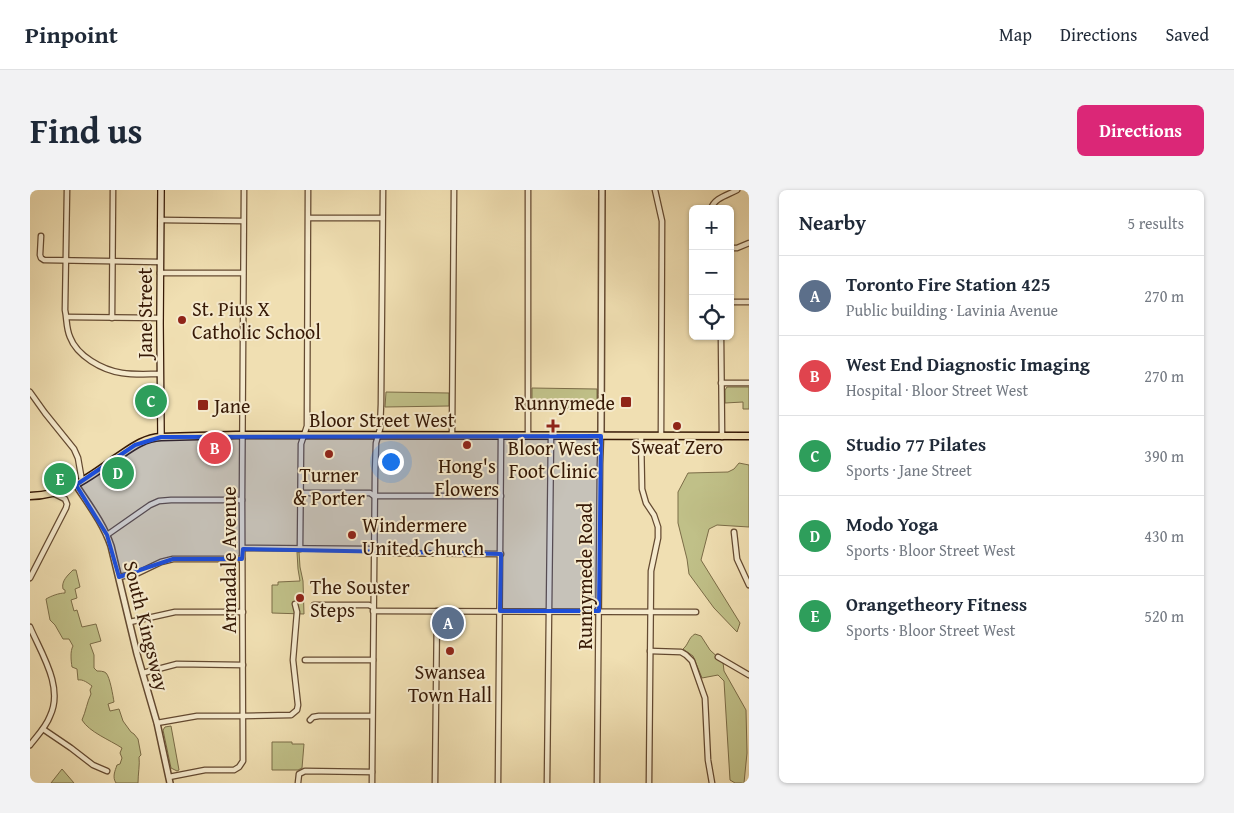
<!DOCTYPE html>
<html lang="en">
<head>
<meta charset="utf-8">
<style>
  :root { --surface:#fff; --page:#f2f2f3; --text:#1f2937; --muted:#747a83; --line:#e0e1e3; --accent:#db2777 }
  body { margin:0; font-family:"Gentium Book Plus",serif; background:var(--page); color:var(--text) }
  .controls { position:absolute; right:15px; top:15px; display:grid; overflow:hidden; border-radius:8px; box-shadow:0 1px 4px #0004 }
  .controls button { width:45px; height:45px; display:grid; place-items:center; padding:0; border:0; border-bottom:1px solid var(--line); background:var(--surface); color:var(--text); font:25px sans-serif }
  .you { position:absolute; left:360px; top:271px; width:18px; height:18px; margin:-12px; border:4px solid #fff; border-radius:50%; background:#1a73e8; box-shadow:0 0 0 8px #1a73e833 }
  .badge { display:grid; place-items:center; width:32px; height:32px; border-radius:50%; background:var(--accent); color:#fff; font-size:16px; font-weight:700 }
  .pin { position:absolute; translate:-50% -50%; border:2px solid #fff; box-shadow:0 1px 5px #0006 }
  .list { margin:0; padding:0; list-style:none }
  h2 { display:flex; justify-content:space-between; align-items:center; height:65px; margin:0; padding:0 20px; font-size:21px }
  h2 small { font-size:16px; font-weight:400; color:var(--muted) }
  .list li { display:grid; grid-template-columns:32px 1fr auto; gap:15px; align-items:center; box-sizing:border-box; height:80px; padding:0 20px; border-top:1px solid var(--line) }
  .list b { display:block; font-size:19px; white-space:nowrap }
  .list p { margin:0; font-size:16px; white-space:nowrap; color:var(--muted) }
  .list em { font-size:16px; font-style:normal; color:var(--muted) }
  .icon { flex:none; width:28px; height:28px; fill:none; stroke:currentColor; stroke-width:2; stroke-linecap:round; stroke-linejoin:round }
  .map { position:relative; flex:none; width:719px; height:593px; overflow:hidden; border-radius:8px }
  header { display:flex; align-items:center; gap:30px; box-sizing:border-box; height:70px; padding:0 25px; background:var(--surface); border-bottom:1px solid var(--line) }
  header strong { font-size:24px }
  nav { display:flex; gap:28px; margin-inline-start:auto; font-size:18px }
  .intro { display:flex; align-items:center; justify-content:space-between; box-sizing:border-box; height:120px; padding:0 30px }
  h1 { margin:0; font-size:35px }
  .button { padding:12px 22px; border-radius:8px; background:var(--accent); color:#fff; font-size:18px; font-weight:700 }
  main { display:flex; gap:30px; padding:0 30px }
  aside { flex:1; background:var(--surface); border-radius:8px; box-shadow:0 1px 4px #0004 }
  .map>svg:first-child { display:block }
  .green { fill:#c0c088; stroke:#7b6c47 }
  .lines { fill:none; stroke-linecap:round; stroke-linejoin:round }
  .minor-casing { stroke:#644a31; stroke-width:7 }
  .tertiary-casing { stroke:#644a31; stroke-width:8 }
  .secondary-casing { stroke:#361906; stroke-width:8 }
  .primary-casing { stroke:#361906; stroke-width:9 }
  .minor { stroke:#f5eacd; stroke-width:4.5 }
  .tertiary { stroke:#f5eacd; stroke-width:5 }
  .secondary { stroke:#f5eacd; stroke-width:5.5 }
  .primary { stroke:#f0dfb2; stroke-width:6 }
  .marked { fill:#1d4ed8; fill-opacity:0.2; stroke:#1d4ed8; stroke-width:4; stroke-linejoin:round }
  .poi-dot { fill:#8f2418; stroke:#f5eacd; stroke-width:2 }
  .labels { text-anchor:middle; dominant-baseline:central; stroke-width:4; stroke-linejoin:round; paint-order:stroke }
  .poi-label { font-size:20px; fill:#361906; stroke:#f5eacd }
  .street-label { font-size:20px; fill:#361906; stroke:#f5eacd }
</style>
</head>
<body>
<header>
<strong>Pinpoint</strong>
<nav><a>Map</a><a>Directions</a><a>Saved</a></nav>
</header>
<div class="intro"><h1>Find us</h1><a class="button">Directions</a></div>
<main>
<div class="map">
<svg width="719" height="593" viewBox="0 0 719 593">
  <rect width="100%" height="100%" fill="#f0dfb2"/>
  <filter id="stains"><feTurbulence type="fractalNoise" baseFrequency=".004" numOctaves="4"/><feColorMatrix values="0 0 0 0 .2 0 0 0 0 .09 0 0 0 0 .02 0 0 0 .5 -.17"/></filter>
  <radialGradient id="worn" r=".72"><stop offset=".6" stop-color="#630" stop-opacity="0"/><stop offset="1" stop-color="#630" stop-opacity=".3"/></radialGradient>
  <g class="green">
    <polygon points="697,197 719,197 719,219 713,219 713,212 695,213 695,200"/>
    <polygon points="502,198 567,199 567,219 502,218"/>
    <polygon points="356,202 419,203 419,216 355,217"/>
    <polygon points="709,273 719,275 719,337 687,335 679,339 671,370 710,433 707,442 684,418 659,384 657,369 648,333 648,302 658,283 698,282 704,279"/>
    <polygon points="267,362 269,362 270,377 273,391 274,424 242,423 242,395 248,395 248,392 270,391 268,379"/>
    <path d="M43,380h3l4,17 -5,2 2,9 -6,2 3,11 3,-1 5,17 14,-3 5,17 -11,3 4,11v13l3,3c2,0 7,0 9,2 4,4 7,23 8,29l-6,2 2,7 9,-2 4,12 8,11 3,2 4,5 3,16 -2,2c1,7 -1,17 -1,26h-22c-4,-6 -1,-12 1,-18l3,-1 2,-6 -2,-5 2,-5c-12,-8 -33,-16 -40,-28 4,-9 5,-18 9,-26l-1,-4 2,-4c-4,-3 -9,-7 -14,-6l-1,-11 -5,-2c-1,-6 -2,-16 1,-21l-4,-7h-6l-8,-14 -5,-5 -4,-21c5,-3 13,-6 19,-6v-3l-2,-1c-2,-8 5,-14 10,-19z"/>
    <path d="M665,444l6,2 9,14 13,12 1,9 22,39 1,43 -3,30h-9l-5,-3 -6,-99 -6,-6 -16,3 -9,-22 -10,-7c6,-5 5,-11 12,-15z"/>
    <polygon points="141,536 149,580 147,581 141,578 133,540 135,537"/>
    <polygon points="242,552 262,552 262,554 274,554 272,578 268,580 242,580"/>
    <polygon points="32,579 44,593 21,593"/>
  </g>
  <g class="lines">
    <g class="minor-casing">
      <g id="minor">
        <path d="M37,0l-2,120c2,9 1,18 5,27 7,19 32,33 52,36 12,2 26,1 38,1"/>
        <polyline points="625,0 632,31 631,246"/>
        <path d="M681,19c3,-11 17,-14 26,-19"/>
        <polyline points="279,28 352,28"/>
        <polyline points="131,30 213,31"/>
        <polyline points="11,46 10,65 11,68 14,70 130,72"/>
        <polyline points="700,58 707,58 719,53"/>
        <polyline points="130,83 213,83"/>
        <polyline points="700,112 719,112"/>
        <polyline points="37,127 130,128"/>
        <polyline points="82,128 83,0"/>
        <polyline points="691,146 692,247"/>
        <polyline points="691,193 719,193"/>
        <polyline points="0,202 15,223 44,259 48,268 52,291"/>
        <polyline points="422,245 424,0"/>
        <polyline points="498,245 498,0"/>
        <polyline points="611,246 612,299 616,313 624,325 628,337 628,348 621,381 619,593"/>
        <polyline points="271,303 340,303 344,306 471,306"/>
        <polyline points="704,342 707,369 719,395"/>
        <polyline points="77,345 120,315 129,311 141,310 212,310"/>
        <polyline points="213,358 339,359 343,363 349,363 471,364"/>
        <polyline points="270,359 271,254 277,236 278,0"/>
        <polyline points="89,387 108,383 131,372 143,369 212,369"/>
        <polyline points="0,388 36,318 37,314 35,309 23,303"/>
        <polyline points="284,415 339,415 343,417"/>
        <polyline points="343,421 666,422"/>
        <polyline points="100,432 145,422 213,422"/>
        <path d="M0,437c11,26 34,60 20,89 -4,11 -13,20 -20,29"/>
        <polyline points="620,461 651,462 656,465 662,471 675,508 678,570 682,593"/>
        <polyline points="688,467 719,485"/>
        <polyline points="275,470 343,470"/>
        <polyline points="113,483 147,474 213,475"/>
        <polyline points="280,530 283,527 289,526 342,526"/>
        <polyline points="127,533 167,526 212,526 261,525 267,520 268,515 263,470 267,422 265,414"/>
        <polyline points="13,539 41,558 63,575 77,581"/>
        <polyline points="139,587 175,580 204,580 209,577 213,571 212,310 214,0"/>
        <polyline points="268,593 269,584 275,581 342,582"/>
        <polyline points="342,593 345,283 346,253 350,239 351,214 353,0"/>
        <polyline points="405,593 407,421"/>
        <polyline points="468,593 471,246"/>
        <polyline points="517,593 521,246"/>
        <polyline points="567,593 570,274 571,246"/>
      </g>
    </g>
    <g class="tertiary-casing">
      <g id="tertiary">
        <polyline points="571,246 572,0"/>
        <path d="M46,295c13,20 27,38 35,61l26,108 20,69 13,60"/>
      </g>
    </g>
    <g class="secondary-casing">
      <polyline id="secondary" points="131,247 130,134 131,0"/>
    </g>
    <g class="primary-casing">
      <path id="primary" d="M0,306c37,-1 58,-18 86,-38 15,-10 27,-20 45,-21l75,-2 513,1"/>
    </g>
    <use href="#minor" class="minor"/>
    <use href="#tertiary" class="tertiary"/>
    <use href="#secondary" class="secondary"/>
    <use href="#primary" class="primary"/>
  </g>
  <path class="marked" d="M571,246l-2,175h-99l1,-57 -258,-5 -1,10h-69l-54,18 -12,-42 -31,-50 59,-40 26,-8z"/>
  <g class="poi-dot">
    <circle cx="152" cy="130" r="5"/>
    <rect x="590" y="206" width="12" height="12" rx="2.5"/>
    <rect x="167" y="209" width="12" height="12" rx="2.5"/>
    <path d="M520.5 228.5h5v5h5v5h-5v5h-5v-5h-5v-5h5z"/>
    <circle cx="647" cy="236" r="5"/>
    <circle cx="437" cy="255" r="5"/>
    <circle cx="299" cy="264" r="5"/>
    <circle cx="322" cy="345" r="5"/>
    <circle cx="270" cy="408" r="5"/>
    <circle cx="420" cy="461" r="5"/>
  </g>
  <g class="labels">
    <g class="poi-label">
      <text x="162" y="118" text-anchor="start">St. Pius X<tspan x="162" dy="23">Catholic School</tspan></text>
      <text x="585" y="212" text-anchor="end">Runnymede</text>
      <text x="184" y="215" text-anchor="start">Jane</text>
      <text x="647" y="256">Sweat Zero</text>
      <text x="523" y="257">Bloor West<tspan x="523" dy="23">Foot Clinic</tspan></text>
      <text x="437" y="275">Hong's<tspan x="437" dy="23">Flowers</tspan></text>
      <text x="299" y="284">Turner<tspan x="299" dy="23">&amp; Porter</tspan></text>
      <text x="332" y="334" text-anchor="start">Windermere<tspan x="332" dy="23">United Church</tspan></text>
      <text x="280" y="396" text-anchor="start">The Souster<tspan x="280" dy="23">Steps</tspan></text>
      <text x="420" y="481">Swansea<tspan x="420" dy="23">Town Hall</tspan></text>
    </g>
    <g class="street-label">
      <text transform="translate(114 123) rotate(-90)">Jane Street</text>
      <text x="352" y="229">Bloor Street West</text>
      <text transform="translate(198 370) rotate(-90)">Armadale Avenue</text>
      <text transform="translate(554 386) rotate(-90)">Runnymede Road</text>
      <text transform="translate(117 436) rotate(76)">South Kingsway</text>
    </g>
  </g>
  <rect width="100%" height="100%" filter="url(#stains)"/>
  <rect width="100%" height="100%" fill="url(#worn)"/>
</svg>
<div class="controls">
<button>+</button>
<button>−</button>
<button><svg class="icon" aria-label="locate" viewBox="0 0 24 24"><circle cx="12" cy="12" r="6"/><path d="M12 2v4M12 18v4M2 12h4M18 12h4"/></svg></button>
</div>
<div class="you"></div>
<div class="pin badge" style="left:418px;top:433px;background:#5c6f8a">A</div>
<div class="pin badge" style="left:185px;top:258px;background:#e0444e">B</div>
<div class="pin badge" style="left:121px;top:211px;background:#2e9e5b">C</div>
<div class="pin badge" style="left:88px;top:283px;background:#2e9e5b">D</div>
<div class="pin badge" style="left:30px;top:289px;background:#2e9e5b">E</div>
</div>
<aside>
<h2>Nearby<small>5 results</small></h2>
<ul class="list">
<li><span class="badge" style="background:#5c6f8a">A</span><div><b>Toronto Fire Station 425</b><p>Public building · Lavinia Avenue</p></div><em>270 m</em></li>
<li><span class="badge" style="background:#e0444e">B</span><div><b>West End Diagnostic Imaging</b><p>Hospital · Bloor Street West</p></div><em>270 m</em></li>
<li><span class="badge" style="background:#2e9e5b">C</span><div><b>Studio 77 Pilates</b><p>Sports · Jane Street</p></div><em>390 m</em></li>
<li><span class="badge" style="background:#2e9e5b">D</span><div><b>Modo Yoga</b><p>Sports · Bloor Street West</p></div><em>430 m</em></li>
<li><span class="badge" style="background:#2e9e5b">E</span><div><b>Orangetheory Fitness</b><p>Sports · Bloor Street West</p></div><em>520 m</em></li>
</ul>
</aside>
</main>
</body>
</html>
